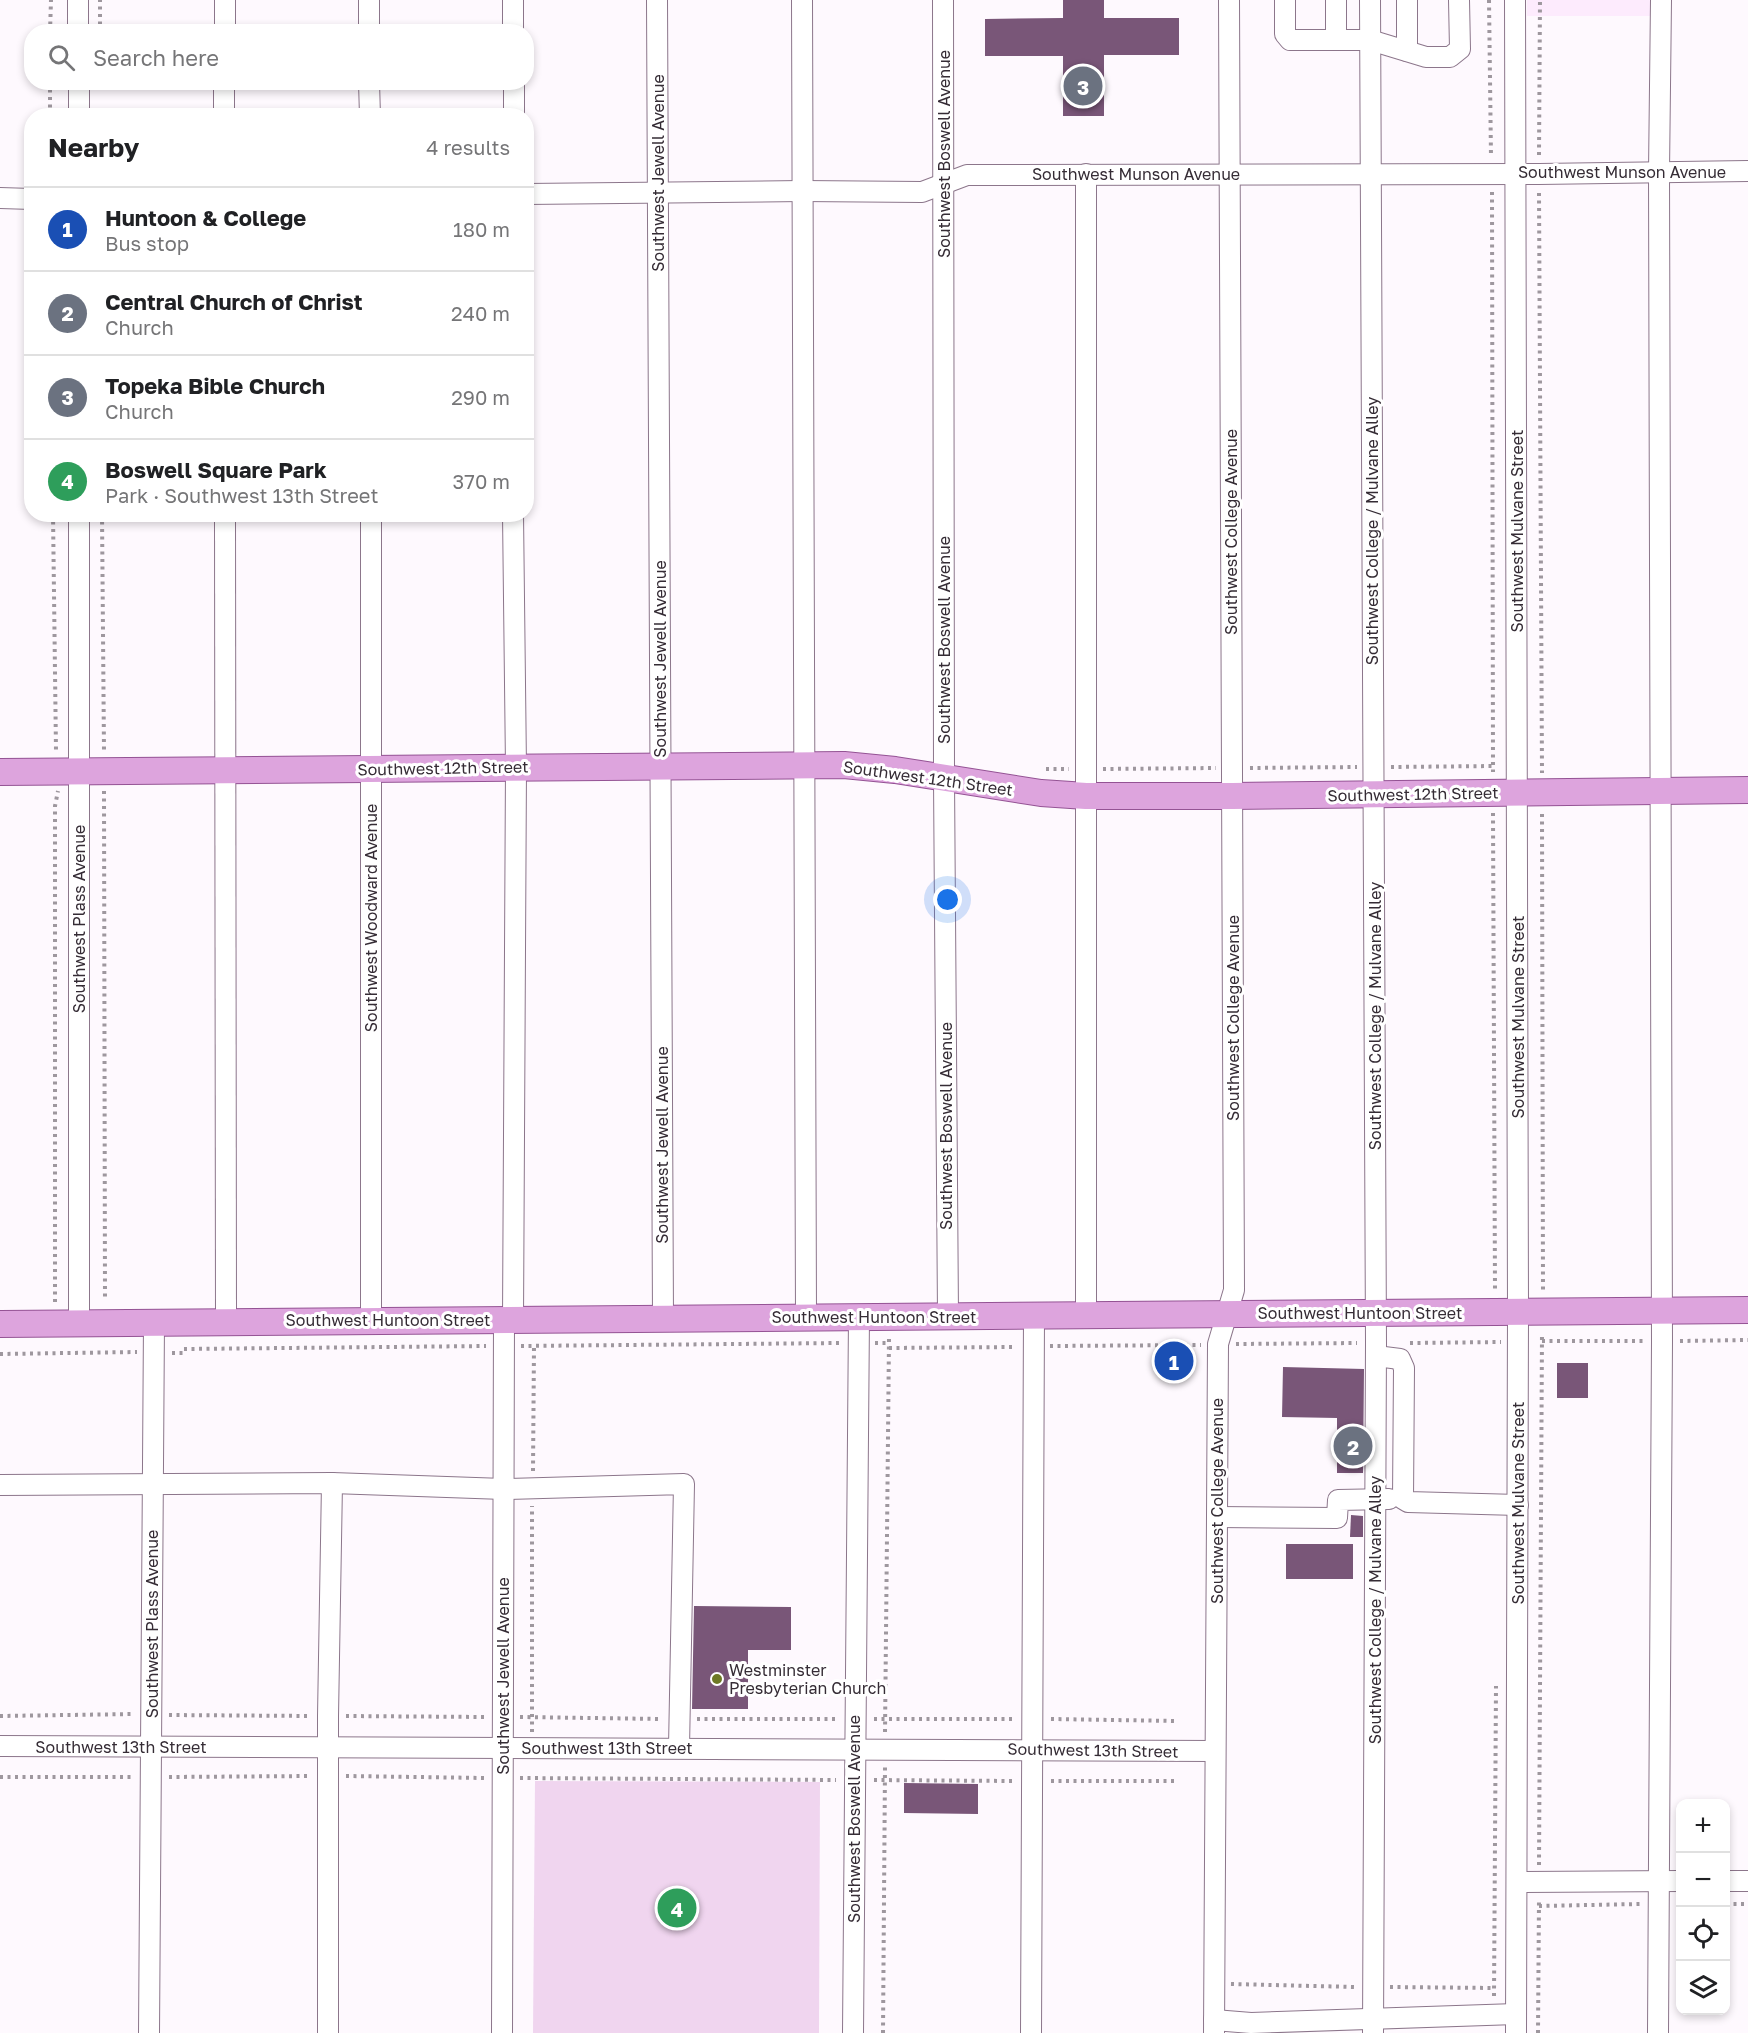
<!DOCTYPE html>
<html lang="en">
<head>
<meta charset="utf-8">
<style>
  :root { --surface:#fff; --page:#f2f2f2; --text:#202124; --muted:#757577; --line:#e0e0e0; --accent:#0b8043 }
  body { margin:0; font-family:"Golos Text",sans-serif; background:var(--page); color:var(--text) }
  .controls { position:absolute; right:18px; bottom:18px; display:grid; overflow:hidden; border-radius:12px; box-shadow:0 3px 9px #0003 }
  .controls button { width:54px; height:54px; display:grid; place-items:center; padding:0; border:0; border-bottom:2px solid var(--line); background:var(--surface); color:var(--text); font:30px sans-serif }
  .you { position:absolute; left:948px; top:900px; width:21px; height:21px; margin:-15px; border:4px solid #fff; border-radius:50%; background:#1a73e8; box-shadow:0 0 0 9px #1a73e833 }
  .badge { display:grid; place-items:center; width:39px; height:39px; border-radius:50%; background:var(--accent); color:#fff; font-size:20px; font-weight:700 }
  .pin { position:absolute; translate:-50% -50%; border:3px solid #fff; box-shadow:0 2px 6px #0006 }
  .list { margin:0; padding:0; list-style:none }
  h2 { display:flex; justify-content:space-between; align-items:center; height:78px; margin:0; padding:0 24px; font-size:26px }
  h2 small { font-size:20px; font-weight:400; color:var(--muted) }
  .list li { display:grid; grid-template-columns:39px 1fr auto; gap:18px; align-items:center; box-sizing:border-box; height:84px; padding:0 24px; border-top:2px solid var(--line) }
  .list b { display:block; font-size:22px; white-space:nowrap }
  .list p { margin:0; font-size:20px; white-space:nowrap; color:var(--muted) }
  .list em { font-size:20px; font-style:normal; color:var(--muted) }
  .icon { flex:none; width:33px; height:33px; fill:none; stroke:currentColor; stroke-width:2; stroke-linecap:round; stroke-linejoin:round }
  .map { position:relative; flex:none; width:1748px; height:2033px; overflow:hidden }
  .search { position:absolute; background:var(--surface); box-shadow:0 3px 9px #0003; left:24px; top:24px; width:510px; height:66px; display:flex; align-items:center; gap:15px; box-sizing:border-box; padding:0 21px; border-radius:24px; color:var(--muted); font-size:22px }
  .panel { position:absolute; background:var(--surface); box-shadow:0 3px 9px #0003; left:24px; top:108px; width:510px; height:414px; border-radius:24px }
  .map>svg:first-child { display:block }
  .built { fill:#fdebfd }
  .green { fill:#f0d5ef }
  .building { fill:#795678 }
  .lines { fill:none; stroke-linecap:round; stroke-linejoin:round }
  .minor-casing { stroke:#8c768b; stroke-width:22 }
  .major-casing { stroke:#945394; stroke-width:28 }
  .path { stroke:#9e979e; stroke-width:4; stroke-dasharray:3 4.5; stroke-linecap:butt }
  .minor { stroke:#fff; stroke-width:20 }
  .major { stroke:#dda4dd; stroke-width:26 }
  .poi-dot { fill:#6d7925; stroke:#fff; stroke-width:2 }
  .labels { text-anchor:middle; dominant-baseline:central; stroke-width:6; stroke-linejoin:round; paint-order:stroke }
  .street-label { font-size:16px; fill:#352c35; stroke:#fff }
  .poi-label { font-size:16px; fill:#352c35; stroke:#fff; text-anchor:start }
</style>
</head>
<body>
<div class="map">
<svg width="1748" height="2033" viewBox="0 0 1748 2033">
  <rect width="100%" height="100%" fill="#fef9fe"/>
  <polygon class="built" points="1527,0 1665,0 1666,16 1527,16"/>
  <polygon class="green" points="535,1781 820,1782 819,2033 533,2033"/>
  <g class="building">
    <polygon points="1063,0 1104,0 1104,18 1179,18 1179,55 1104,55 1104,116 1063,116 1063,56 985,56 985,19 1063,18"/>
    <rect x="1557" y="1363" width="31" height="35"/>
    <polygon points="1283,1367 1364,1369 1363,1473 1337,1473 1337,1418 1282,1417"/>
    <polygon points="1351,1515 1363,1516 1363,1537 1350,1537"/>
    <rect x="1286" y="1544" width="67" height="35"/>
    <polygon points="694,1606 791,1607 791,1650 748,1650 748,1709 692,1709"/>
    <polygon points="904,1783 978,1784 978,1814 904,1813"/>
  </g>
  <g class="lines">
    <g class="minor-casing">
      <g id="minor">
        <polyline points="78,0 78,32"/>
        <polyline points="369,0 369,32"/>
        <polyline points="513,0 513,32"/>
        <polyline points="657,0 663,1318"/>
        <polyline points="802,0 806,1317"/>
        <polyline points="943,0 944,779 948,1316"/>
        <polyline points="1285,0 1285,34 1290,40 1370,40 1426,57 1450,57 1460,49 1459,0"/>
        <polyline points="1336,0 1336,40"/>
        <polyline points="1370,0 1376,1343 1373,2033"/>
        <polyline points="1407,0 1407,51"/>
        <polyline points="1515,0 1518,1312 1516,2033"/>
        <polyline points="225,32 225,0"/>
        <polyline points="79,82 79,116"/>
        <polyline points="369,82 370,116"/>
        <polyline points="514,82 514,116"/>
        <polyline points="224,116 224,82"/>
        <polyline points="1086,174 1086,1315"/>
        <polyline points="526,194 802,191 922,192 967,175 1539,174 1748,171"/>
        <polyline points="0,198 32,199"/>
        <polyline points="79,514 79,1323"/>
        <polyline points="225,514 226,1322"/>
        <polyline points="513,1319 516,767 513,514"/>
        <polyline points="371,1321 371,514"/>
        <polyline points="1376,1356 1400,1359 1404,1368 1403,1499 1408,1502 1518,1505"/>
        <polyline points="0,1485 332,1483 504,1489 684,1484 679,1748"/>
        <polyline points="1217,1517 1337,1518 1338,1500 1389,1499"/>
        <polyline points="0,1746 1215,1751"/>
        <polyline points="1726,1881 1748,1881"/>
        <polyline points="1517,1882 1680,1881"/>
        <polyline points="1214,2020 1251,2023 1516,2014"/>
        <polyline points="149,2033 154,1322"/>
        <polyline points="328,2033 328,1716 332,1483"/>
        <polyline points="502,2033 504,1320"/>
        <polyline points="853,2033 859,1316"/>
        <polyline points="1031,2033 1034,1315"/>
        <polyline points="1214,2033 1218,1344 1234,1290 1229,0"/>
        <polyline points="1658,2033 1662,1341 1659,172 1661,0"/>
      </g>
    </g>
    <g class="major-casing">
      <g id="major">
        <polyline points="0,772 844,765 895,770 1041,793 1086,796 1232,796 1748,790"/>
        <polyline points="0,1324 1748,1310"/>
      </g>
    </g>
    <g class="path">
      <polyline points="1489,0 1491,157"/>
      <polyline points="50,32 51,0"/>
      <polyline points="100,32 100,0"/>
      <polyline points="50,82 50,116"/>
      <polyline points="1539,155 1540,0"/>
      <polyline points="1492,192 1493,772"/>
      <polyline points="1539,193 1542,773"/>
      <polyline points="53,514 56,751"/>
      <polyline points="102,514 104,751"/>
      <polyline points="1391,767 1495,766"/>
      <polyline points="1250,768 1357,767"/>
      <polyline points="1046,769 1069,769"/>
      <polyline points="1103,769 1216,768"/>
      <polyline points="104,791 105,1301"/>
      <polyline points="1493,813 1495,1291"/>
      <polyline points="1542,814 1543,1292"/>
      <polyline points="55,1302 55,806 58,791"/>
      <polyline points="1542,1341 1645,1341"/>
      <polyline points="1680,1341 1748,1340"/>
      <polyline points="875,1343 889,1343"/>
      <polyline points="1410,1343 1501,1342"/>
      <polyline points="1236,1344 1357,1343"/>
      <polyline points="521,1346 840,1343"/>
      <polyline points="1050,1346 1201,1345"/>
      <polyline points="889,1348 1015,1347"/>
      <polyline points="184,1349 486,1346"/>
      <polyline points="172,1353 184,1353"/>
      <polyline points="0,1354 137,1352"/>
      <polyline points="533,1471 534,1346"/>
      <polyline points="169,1715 311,1716"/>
      <polyline points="0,1716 134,1714"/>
      <polyline points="346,1716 485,1717"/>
      <polyline points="520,1717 662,1719"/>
      <polyline points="697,1719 839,1719"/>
      <polyline points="874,1719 1016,1719"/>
      <polyline points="1051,1719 1176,1721"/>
      <polyline points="532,1732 532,1506"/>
      <polyline points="885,1732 889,1338"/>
      <polyline points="346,1776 485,1778"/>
      <polyline points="0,1777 134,1777"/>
      <polyline points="169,1777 311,1776"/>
      <polyline points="520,1778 836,1780"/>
      <polyline points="874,1780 1013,1781"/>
      <polyline points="1051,1781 1176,1781"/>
      <polyline points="1539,1865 1542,1333"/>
      <polyline points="1726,1904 1748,1904"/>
      <polyline points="1539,1906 1640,1904"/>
      <polyline points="1231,1984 1355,1987"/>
      <polyline points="1390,1987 1494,1988"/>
      <polyline points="1494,1996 1496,1686"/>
      <polyline points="883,2033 885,1767"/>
      <polyline points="1538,2033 1539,1900"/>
    </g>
    <use href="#minor" class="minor"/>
    <use href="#major" class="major"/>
  </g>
  <circle class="poi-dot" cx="717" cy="1679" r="6"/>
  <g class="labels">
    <g class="street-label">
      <text transform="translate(944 154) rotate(-90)">Southwest Boswell Avenue</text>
      <text x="1622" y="172">Southwest Munson Avenue</text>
      <text transform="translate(658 173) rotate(-90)">Southwest Jewell Avenue</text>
      <text x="1136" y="174">Southwest Munson Avenue</text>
      <text transform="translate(1372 531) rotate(-90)">Southwest College / Mulvane Alley</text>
      <text transform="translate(1517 531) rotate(-90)">Southwest Mulvane Street</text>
      <text transform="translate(1231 532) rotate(-90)">Southwest College Avenue</text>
      <text transform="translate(944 640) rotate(-90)">Southwest Boswell Avenue</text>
      <text transform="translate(660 659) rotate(-90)">Southwest Jewell Avenue</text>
      <text transform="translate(443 768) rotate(-1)">Southwest 12th Street</text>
      <text transform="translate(928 778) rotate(8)">Southwest 12th Street</text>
      <text transform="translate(1413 794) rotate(-1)">Southwest 12th Street</text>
      <text transform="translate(371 918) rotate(-90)">Southwest Woodward Avenue</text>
      <text transform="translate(79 919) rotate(-90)">Southwest Plass Avenue</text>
      <text transform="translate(1375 1016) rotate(-90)">Southwest College / Mulvane Alley</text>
      <text transform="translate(1518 1017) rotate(-90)">Southwest Mulvane Street</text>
      <text transform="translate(1233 1018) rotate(-90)">Southwest College Avenue</text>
      <text transform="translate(946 1126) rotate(-90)">Southwest Boswell Avenue</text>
      <text transform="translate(662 1145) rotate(-90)">Southwest Jewell Avenue</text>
      <text x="1360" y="1313">Southwest Huntoon Street</text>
      <text x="874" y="1317">Southwest Huntoon Street</text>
      <text x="388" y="1320">Southwest Huntoon Street</text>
      <text transform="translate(1217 1501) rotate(-90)">Southwest College Avenue</text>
      <text transform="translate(1518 1503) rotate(-90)">Southwest Mulvane Street</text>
      <text transform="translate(1375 1610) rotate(-90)">Southwest College / Mulvane Alley</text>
      <text transform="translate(152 1624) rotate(-90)">Southwest Plass Avenue</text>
      <text transform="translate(503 1676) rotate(-90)">Southwest Jewell Avenue</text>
      <text x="121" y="1747">Southwest 13th Street</text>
      <text x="607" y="1748">Southwest 13th Street</text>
      <text transform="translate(1093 1750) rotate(1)">Southwest 13th Street</text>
      <text transform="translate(854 1819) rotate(-90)">Southwest Boswell Avenue</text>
    </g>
    <g class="poi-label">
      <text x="729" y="1670">Westminster<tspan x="729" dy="18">Presbyterian Church</tspan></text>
    </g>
  </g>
</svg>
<div class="controls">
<button>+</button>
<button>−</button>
<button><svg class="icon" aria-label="locate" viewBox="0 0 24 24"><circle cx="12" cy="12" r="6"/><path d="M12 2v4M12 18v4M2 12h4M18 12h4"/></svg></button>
<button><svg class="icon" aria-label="layers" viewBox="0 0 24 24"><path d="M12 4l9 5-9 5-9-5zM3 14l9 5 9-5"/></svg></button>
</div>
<div class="you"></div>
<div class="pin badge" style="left:1174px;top:1361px;background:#1a4fb4">1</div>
<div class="pin badge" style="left:1353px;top:1446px;background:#6b7280">2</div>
<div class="pin badge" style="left:1083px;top:86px;background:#6b7280">3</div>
<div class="pin badge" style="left:677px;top:1908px;background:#2e9e5b">4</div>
<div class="search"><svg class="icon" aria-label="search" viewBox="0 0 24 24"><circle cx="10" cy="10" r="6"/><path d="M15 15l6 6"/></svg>Search here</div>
<section class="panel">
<h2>Nearby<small>4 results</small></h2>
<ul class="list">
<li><span class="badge" style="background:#1a4fb4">1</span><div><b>Huntoon &amp; College</b><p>Bus stop</p></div><em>180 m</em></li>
<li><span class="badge" style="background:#6b7280">2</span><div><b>Central Church of Christ</b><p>Church</p></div><em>240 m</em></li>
<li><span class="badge" style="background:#6b7280">3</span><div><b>Topeka Bible Church</b><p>Church</p></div><em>290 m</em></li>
<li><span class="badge" style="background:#2e9e5b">4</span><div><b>Boswell Square Park</b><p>Park · Southwest 13th Street</p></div><em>370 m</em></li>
</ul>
</section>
</div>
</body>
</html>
